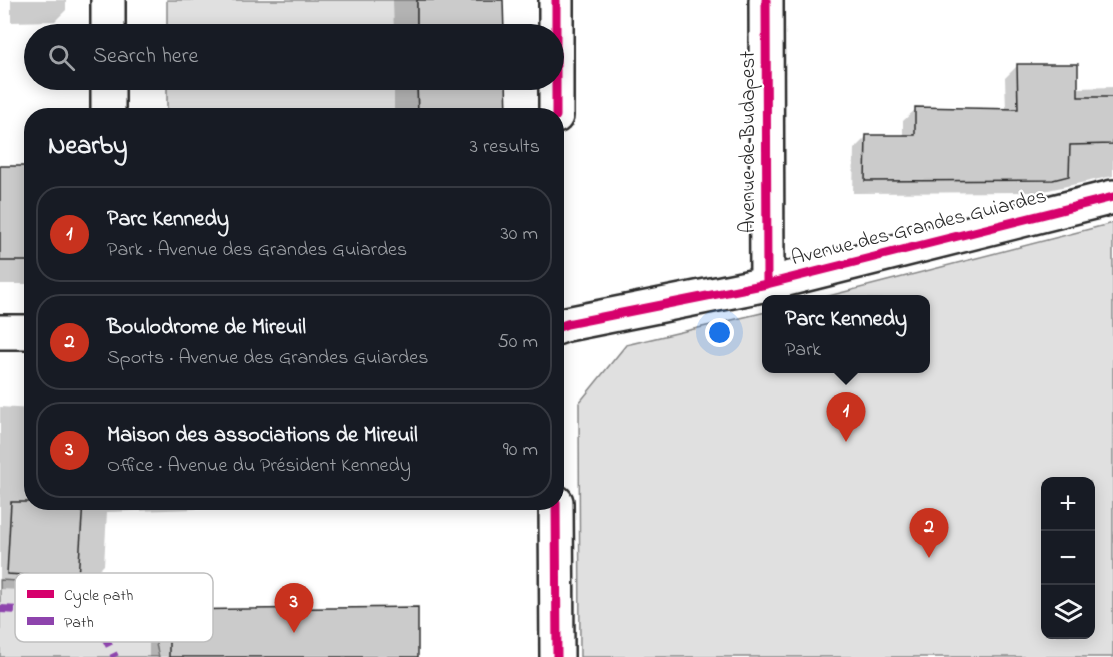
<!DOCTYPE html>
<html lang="en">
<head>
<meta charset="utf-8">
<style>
  :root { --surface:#171b24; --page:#20242c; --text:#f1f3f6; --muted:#9ea1a6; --line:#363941; --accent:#c8321e }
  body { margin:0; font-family:"Indie Flower",sans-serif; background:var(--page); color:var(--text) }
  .controls { position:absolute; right:18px; bottom:18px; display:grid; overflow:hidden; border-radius:12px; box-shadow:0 3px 15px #0003 }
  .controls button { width:54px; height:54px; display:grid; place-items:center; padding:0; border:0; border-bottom:2px solid var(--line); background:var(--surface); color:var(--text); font:30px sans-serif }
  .you { position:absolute; left:720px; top:333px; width:21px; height:21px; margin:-15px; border:4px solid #fff; border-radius:50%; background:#1a73e8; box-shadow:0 0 0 9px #1a73e833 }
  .badge { display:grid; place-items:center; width:39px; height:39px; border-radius:50%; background:var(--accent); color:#fff; font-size:20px; font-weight:700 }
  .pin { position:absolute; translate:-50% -50px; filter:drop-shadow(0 2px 3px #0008) }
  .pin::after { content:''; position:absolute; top:32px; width:21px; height:18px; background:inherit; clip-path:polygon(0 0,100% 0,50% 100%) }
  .popup { position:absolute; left:762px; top:295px; width:168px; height:78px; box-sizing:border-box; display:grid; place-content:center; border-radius:12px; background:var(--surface); filter:drop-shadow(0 2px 4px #0005); font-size:20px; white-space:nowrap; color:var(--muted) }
  .popup b { font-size:22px; color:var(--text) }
  .popup::after { content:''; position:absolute; left:50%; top:100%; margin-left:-12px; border:12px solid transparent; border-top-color:var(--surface) }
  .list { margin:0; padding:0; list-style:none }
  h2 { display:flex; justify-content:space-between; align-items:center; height:78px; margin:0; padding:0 24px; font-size:26px }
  h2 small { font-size:20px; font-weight:400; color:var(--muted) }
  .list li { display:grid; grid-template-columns:39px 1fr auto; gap:18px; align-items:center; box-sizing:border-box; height:96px; margin:0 12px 12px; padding:0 12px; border:2px solid var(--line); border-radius:24px }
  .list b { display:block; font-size:22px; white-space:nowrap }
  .list p { margin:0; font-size:20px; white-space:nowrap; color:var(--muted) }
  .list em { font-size:20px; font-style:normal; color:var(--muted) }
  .icon { flex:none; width:33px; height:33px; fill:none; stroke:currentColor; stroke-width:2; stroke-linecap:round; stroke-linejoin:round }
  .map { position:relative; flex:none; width:1113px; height:657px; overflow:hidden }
  .search { position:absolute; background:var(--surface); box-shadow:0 3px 15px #0003; left:24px; top:24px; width:540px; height:66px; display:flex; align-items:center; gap:15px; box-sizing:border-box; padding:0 21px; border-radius:33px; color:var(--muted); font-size:22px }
  .panel { position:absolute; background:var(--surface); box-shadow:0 3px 15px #0003; left:24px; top:108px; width:540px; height:402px; border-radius:24px }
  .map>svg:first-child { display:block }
  .green { fill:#e0e0e0; stroke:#868686; stroke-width:1.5; fill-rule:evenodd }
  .shadow { fill:#0003 }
  .building { fill:#cbcbcb; stroke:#2b2b2b; stroke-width:1.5 }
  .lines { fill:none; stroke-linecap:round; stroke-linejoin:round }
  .minor-casing { stroke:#2b2b2b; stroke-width:38 }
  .tertiary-casing { stroke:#2b2b2b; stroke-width:38 }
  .minor { stroke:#fff; stroke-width:33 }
  .tertiary { stroke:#fff; stroke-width:33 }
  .quiet { stroke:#8e44ad; stroke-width:8; stroke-dasharray:15 8; stroke-linecap:butt }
  .cycleway-casing { stroke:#fff; stroke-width:13 }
  .cycleway { stroke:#d6006c; stroke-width:9 }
  .labels { text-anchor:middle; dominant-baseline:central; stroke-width:4.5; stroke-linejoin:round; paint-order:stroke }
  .street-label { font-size:21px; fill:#2b2b2b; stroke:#fff }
  .key { fill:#fff; stroke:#bfbfbf; stroke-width:1.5 }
  .key-label { font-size:16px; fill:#2b2b2b }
</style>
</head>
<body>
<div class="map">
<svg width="1113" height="657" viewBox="0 0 1113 657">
  <rect width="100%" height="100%" fill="#fff"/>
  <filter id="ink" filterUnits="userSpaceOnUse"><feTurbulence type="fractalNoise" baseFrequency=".0167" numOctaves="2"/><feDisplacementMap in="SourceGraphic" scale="12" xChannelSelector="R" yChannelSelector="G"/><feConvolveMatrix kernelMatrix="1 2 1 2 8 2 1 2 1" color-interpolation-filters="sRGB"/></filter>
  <g filter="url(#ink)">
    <g class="green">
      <rect x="167" y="0" width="250" height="34"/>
      <polygon points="167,80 417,80 418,115 167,116"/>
      <path d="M1113,223v434h-533l-1,-254 47,-58 140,-33v56h160v-68l-109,-1zM1046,482h44v152h-44z"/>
      <polygon points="0,580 143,588 159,657 0,657"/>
    </g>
    <g class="shadow">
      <polygon points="11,0 66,0 66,10 55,21 11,22"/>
      <polygon points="393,0 502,0 503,34 394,34"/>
      <polygon points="1018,65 1077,88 1113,87 1113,176 1039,192 853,193 854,149 866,137 903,136 903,121 916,109 1006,110 1005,78"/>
      <polygon points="394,80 504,80 505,116 394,116"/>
      <rect x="0" y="168" width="32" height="116"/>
      <polygon points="0,407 32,409 32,502 202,502 196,509 107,512 104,565 89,580 75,579 62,592 0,589"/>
      <polygon points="170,611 417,657 149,657 149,632"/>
    </g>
    <g class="building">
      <polygon points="417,0 503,0 504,34 417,34"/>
      <polygon points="1017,64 1078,64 1078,97 1113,97 1113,144 1070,145 1069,176 1053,180 865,181 866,135 915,135 915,107 1018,109"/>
      <polygon points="417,80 506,80 507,116 418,116"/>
      <rect x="0" y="166" width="32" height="95"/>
      <polygon points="11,502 83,502 78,578 7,574"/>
      <polygon points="418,607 418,657 169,657 169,610"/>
    </g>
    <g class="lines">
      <g class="minor-casing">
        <g id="minor">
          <polyline points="766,0 767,284"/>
          <polyline points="108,34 108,0"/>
          <polyline points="108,116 108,80"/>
          <polyline points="556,116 556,0"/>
          <polyline points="0,332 32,332"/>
        </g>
      </g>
      <g class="tertiary-casing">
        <g id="tertiary">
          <polyline points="556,328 567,324 767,284 1113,197"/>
          <polyline points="556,502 557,657"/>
        </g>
      </g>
      <use href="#minor" class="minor"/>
      <use href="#tertiary" class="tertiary"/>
      <polyline class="quiet" points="0,609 93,613 115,657"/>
      <g class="cycleway-casing">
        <g id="cycleway">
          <polyline points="766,0 767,284"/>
          <polyline points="556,116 556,0"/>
          <polyline points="556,328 567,324 767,284 1113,197"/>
          <polyline points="556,502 557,657"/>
        </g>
      </g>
      <use href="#cycleway" class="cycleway"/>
    </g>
  </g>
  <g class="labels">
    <g class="street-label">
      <text transform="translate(749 142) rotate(-90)">Avenue de Budapest</text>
      <text transform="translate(919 228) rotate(-14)">Avenue des Grandes Guiardes</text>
    </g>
  </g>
  <rect x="15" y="573" width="198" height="69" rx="9" class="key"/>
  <rect x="27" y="590" width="27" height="8" fill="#d6006c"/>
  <rect x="27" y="617" width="27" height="8" fill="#8e44ad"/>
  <g class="key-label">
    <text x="64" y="600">Cycle path</text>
    <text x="64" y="627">Path</text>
  </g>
</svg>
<div class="controls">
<button>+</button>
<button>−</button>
<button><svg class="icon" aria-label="layers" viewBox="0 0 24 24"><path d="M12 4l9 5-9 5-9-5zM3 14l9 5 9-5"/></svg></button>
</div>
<div class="you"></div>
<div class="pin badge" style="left:846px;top:442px">1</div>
<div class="popup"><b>Parc Kennedy</b>Park</div>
<div class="pin badge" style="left:929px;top:558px">2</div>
<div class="pin badge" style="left:294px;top:633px">3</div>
<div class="search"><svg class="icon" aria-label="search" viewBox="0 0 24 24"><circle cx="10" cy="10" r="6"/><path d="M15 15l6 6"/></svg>Search here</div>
<section class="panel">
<h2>Nearby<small>3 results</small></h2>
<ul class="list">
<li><span class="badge">1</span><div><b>Parc Kennedy</b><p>Park · Avenue des Grandes Guiardes</p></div><em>30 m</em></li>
<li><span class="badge">2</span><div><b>Boulodrome de Mireuil</b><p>Sports · Avenue des Grandes Guiardes</p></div><em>50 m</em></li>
<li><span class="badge">3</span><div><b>Maison des associations de Mireuil</b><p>Office · Avenue du Président Kennedy</p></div><em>90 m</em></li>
</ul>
</section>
</div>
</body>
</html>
